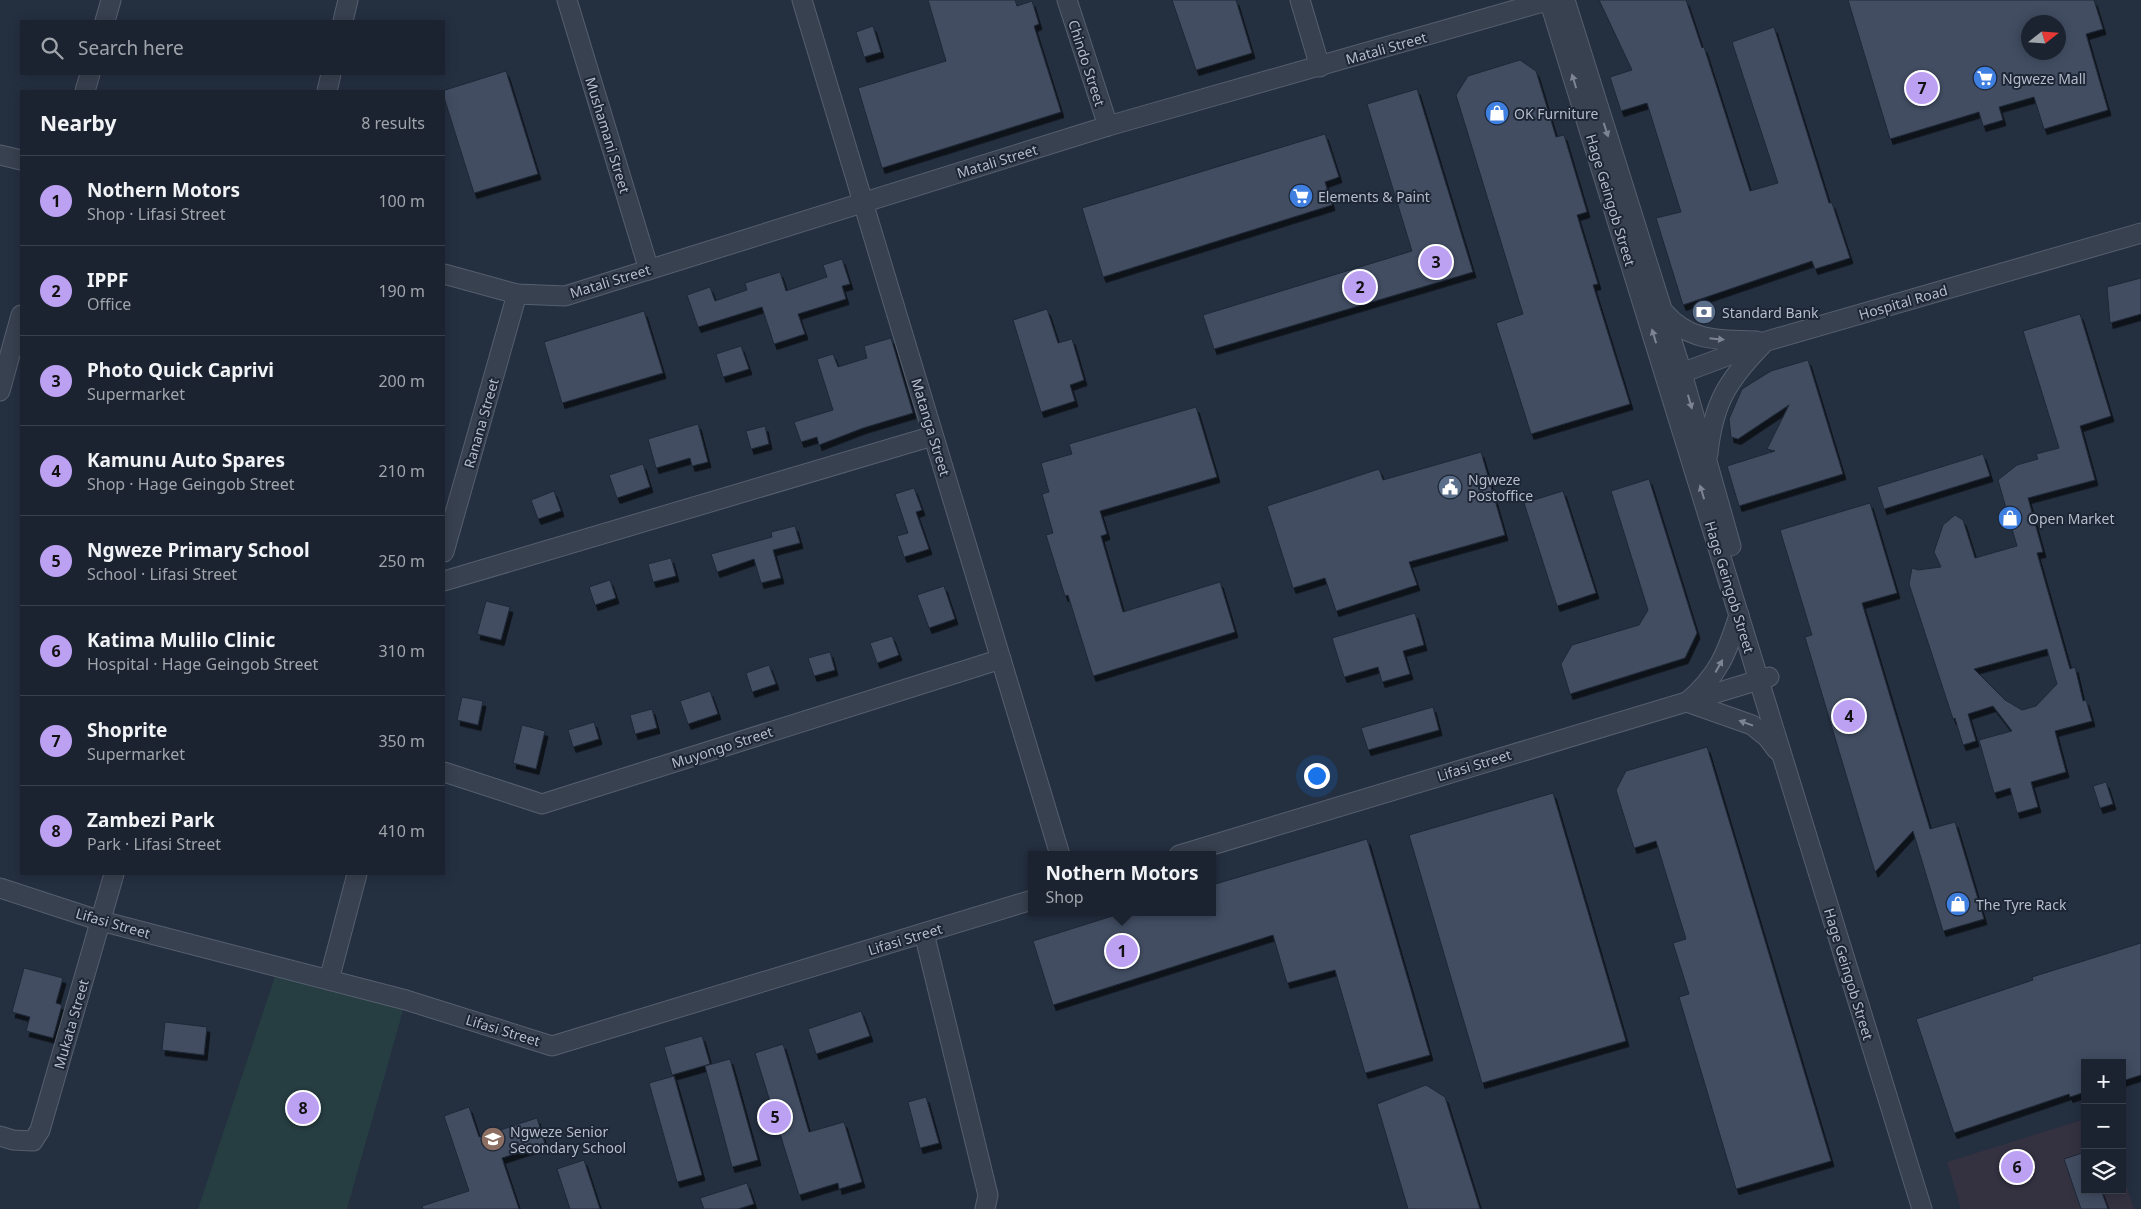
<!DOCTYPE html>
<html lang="en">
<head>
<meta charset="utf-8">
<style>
  :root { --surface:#1b2330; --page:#282f3c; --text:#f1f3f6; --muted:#a0a4ab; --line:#39404c; --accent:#bca0f2 }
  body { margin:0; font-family:"Noto Sans",sans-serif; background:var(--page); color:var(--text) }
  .controls { position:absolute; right:15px; bottom:15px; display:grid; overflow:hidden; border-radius:0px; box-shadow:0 2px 12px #0003 }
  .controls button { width:45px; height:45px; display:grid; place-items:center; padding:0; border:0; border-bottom:1px solid var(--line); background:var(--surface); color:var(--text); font:25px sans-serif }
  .compass { position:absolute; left:2021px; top:15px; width:45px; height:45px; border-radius:50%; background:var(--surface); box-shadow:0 2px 12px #0003; rotate:73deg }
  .you { position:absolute; left:1316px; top:775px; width:18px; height:18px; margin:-12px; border:4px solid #fff; border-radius:50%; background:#1a73e8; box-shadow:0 0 0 8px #1a73e833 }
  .badge { display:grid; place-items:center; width:32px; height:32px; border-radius:50%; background:var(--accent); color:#111; font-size:16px; font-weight:700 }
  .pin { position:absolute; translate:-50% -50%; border:2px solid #fff; box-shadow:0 1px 5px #0006 }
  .popup { position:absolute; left:1028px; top:851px; width:188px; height:65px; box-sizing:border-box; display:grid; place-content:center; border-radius:0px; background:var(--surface); filter:drop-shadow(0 1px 4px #0005); font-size:16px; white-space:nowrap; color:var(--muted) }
  .popup b { font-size:19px; color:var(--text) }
  .popup::after { content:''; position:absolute; left:50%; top:100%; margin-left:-10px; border:10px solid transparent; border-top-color:var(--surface) }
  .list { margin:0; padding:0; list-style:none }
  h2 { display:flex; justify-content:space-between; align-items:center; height:65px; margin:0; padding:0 20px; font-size:21px }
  h2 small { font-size:16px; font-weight:400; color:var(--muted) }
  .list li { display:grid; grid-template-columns:32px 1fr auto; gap:15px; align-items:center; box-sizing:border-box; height:90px; padding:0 20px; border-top:1px solid var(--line) }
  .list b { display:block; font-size:19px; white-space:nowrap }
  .list p { margin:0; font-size:16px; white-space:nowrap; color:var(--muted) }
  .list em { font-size:16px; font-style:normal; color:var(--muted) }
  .icon { flex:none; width:28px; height:28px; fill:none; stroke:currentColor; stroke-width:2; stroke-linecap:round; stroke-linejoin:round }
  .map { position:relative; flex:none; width:2141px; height:1209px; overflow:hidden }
  .search { position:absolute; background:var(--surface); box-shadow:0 2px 12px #0003; left:20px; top:20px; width:425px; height:55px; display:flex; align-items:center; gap:12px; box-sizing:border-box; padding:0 18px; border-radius:0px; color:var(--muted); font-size:19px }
  .panel { position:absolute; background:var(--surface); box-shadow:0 2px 12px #0003; left:20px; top:90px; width:425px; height:785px; border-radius:0px }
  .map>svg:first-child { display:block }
  .medical { fill:#343141 }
  .green { fill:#263d41 }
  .building { fill:#434e62; stroke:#1f2837; fill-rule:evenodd; filter:url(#shadow) }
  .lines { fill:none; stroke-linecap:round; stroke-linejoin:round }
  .minor-casing { stroke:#565f6e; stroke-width:21 }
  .minor { stroke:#384150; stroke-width:19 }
  .oneway { fill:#7d8594 }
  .labels { text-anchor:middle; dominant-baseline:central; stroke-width:4; stroke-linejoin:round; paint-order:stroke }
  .street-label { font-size:14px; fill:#b5bccb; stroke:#1d2635 }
  .poi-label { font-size:14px; fill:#b5bccb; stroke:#1d2635; text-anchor:start }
</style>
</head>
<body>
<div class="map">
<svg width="2141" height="1209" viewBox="0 0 2141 1209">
  <defs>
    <filter id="shadow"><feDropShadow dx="3" dy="5.5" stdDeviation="0" flood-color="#0009"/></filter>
  </defs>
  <rect width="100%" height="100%" fill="#242f40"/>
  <polygon class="medical" points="2085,1119 2085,1190 2122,1190 2122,1172 2134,1209 1961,1209 1947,1162"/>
  <polygon class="green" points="278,967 406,1000 347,1209 198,1209"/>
  <g class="building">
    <polygon points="928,0 1015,0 1017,6 1032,1 1039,24 1034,26 1061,112 882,168 858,88 946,61"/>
    <polygon points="1172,0 1236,0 1252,53 1196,70"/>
    <polygon points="1599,0 1686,0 1702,48 1704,47 1750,191 1778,183 1732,42 1774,27 1829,203 1832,203 1850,258 1815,269 1812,261 1683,305 1656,218 1681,212 1647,103 1621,111 1610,77 1632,70"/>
    <path d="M1848,0h246l9,29 -17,5 22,76 -64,19 -10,-32 -35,10 4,13 -20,6 -4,-14 -89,27zM2028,22h30v30h-30z"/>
    <polygon points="873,26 881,52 864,57 856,32"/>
    <polygon points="1520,60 1536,71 1556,137 1564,135 1587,212 1577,215 1598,284 1593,285 1630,404 1531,434 1496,323 1523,314 1456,95 1468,76"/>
    <polygon points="506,71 538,174 474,193 442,91"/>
    <polygon points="1417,89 1473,272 1214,349 1203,315 1412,251 1367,104"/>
    <polygon points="1325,134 1339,177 1325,182 1332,205 1103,277 1082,208"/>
    <polygon points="842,259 850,284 842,286 846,299 798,314 805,334 774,344 762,307 698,327 687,295 710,287 715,301 747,290 745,283 780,272 786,291 827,277 823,265"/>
    <polygon points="2141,278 2141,314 2110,323 2107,287"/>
    <polygon points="1047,309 1058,343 1072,339 1084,380 1070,385 1075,401 1041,412 1013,320"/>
    <polygon points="644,311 663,373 562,403 544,342"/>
    <path d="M2080,314l31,102 -31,10 15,54 -67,18 15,54 -6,1 33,116 5,-2 8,34 3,-1 6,21 -37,10 11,41 -35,10 7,25 -21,6 -7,-25 -16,5 -15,-53 33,-9 -19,-25 -25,8 8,27 -13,4 -8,-27 -2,1 -44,-135 3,-16 6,2 23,-3 -7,-15 9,-27 12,-10 8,5 12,38 42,-12 -19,-66 19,-15 21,-6 -2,-5 23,-6 -36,-117zM2047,649l10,35 -21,22 -14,4 -17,-10 -31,-31z"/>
    <polygon points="891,338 913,413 863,428 819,445 817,437 801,442 794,422 833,410 817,359 833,354 838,367 867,358 864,346"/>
    <polygon points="741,346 749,369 723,377 716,354"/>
    <polygon points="1808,360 1843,474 1739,506 1727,466 1775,451 1767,449 1789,405 1738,439 1731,437 1729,419 1742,389 1771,371"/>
    <polygon points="1196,407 1217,477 1100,511 1107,534 1101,536 1123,612 1220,582 1235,632 1093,676 1068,595 1065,596 1046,535 1053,533 1042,494 1049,492 1041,463 1072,454 1069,444"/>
    <polygon points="698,424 708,462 692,466 690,458 656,468 648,439"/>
    <polygon points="765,426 769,444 751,449 746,431"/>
    <polygon points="1481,452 1505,535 1409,562 1417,585 1336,611 1325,578 1293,588 1267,506 1379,469 1383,480"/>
    <polygon points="1983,454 1990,476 1884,509 1877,487"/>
    <polygon points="643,464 650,487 617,498 609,475"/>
    <polygon points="1649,479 1697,633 1685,658 1570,694 1561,664 1572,645 1639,625 1648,610 1611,491"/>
    <polygon points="914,488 922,510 916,512 929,549 904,557 897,536 908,533 895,494"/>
    <polygon points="554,491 561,511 538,519 531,500"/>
    <polygon points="1563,491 1596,593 1557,606 1524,503"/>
    <polygon points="1870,503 1897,593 1862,603 1930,829 1955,822 1984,919 1943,931 1913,831 1875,872 1805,637 1812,635 1780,530"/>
    <polygon points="795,526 800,543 773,550 781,578 761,583 754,559 717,572 711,554 772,537 771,532"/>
    <polygon points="671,558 676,576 653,582 648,564"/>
    <polygon points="610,580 616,598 595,605 589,587"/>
    <polygon points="944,586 955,619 929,628 917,595"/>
    <polygon points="486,601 510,607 501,640 477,634"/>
    <polygon points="1415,613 1424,645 1403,651 1410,674 1382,682 1378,667 1344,677 1332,638"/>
    <polygon points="892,636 899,655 877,663 870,643"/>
    <polygon points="830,652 835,670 814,676 808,658"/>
    <polygon points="769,665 776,684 752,692 746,673"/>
    <polygon points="710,691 718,714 688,724 680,701"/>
    <polygon points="462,697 483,701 478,725 457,720"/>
    <polygon points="1433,707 1439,730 1368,750 1361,728"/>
    <polygon points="652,709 657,728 635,734 630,715"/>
    <polygon points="594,722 599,739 573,747 568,730"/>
    <polygon points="522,725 545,731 536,769 513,763"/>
    <polygon points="1707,747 1831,1161 1736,1189 1679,997 1689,994 1673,943 1686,939 1656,841 1634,848 1616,790 1626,771"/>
    <polygon points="2106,782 2113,804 2100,808 2093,786"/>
    <polygon points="1553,793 1626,1041 1482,1083 1409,835"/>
    <polygon points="1367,839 1430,1055 1365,1073 1335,970 1287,983 1273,935 1053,1005 1033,941 1125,912 1212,912 1212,885"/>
    <polygon points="2141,943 2141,1075 2122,1081 2122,1063 2085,1063 2085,1092 2070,1097 2069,1094 1954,1133 1916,1019 2033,980 2032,977"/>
    <polygon points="24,968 63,978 56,1003 62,1005 53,1038 26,1031 30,1017 12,1012"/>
    <polygon points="861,1011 870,1036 816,1054 808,1029"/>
    <polygon points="165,1022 207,1027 204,1055 162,1050"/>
    <polygon points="702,1036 710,1064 672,1075 664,1047"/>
    <polygon points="783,1044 809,1132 844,1122 862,1182 839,1189 838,1183 799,1195 755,1053"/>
    <polygon points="730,1059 758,1160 732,1167 705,1066"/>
    <polygon points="674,1076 702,1175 677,1182 649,1083"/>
    <polygon points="1426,1085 1445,1097 1480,1209 1408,1209 1377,1104"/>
    <polygon points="926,1097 939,1143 920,1148 908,1102"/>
    <polygon points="469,1107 479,1137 537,1118 545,1144 502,1158 519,1209 423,1209 422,1206 469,1191 444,1116"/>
    <polygon points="2085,1152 2085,1190 2101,1190 2108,1209 2081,1209 2064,1159"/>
    <polygon points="584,1160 600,1209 570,1209 557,1169"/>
    <polygon points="747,1183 754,1204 738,1209 704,1209 700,1198"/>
  </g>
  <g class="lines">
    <g class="minor-casing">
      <g id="minor">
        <polyline points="567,0 649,270"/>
        <polyline points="802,0 1060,855"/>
        <polyline points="1067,0 1108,126"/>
        <polyline points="1300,0 1320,67"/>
        <polyline points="1549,0 1922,1209"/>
        <polyline points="1565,0 1682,373 1731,546"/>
        <polyline points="105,21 111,0"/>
        <polyline points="343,21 348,0"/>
        <polyline points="85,91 90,74"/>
        <polyline points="327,91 331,74"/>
        <polyline points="0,155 21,160"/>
        <polyline points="444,274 517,294 565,296 1108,126 1550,0"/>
        <path d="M1664,312c25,30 56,28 93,29"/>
        <polyline points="1671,377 1767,341 2141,233"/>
        <polyline points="0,391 21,315"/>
        <path d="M1708,454c5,-50 19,-73 54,-109"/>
        <polyline points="444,552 517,294"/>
        <polyline points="444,581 933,436"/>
        <path d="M1739,615c-12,38 -21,61 -52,87l65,23 15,12 10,13"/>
        <polyline points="444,772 542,804 1001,659"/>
        <polyline points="1179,855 1769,677"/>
        <polyline points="0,888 101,921 406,1000 552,1046 1032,900"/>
        <polyline points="924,933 988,1195 985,1209"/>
        <polyline points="329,980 357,874"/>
        <polyline points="0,1136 13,1140 33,1141 40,1130 114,874"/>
      </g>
    </g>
    <use href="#minor" class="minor"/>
  </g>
  <defs><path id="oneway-solid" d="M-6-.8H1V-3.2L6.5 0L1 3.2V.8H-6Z" transform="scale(1.25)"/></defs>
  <g class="oneway">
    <use href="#oneway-solid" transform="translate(1574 81) rotate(-107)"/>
    <use href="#oneway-solid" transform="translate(1606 130) rotate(72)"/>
    <use href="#oneway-solid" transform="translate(1654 336) rotate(-107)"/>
    <use href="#oneway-solid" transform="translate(1717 339) rotate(6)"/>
    <use href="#oneway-solid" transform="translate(1690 402) rotate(74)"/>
    <use href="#oneway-solid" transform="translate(1702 492) rotate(-107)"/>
    <use href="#oneway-solid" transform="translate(1719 666) rotate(-61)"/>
    <use href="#oneway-solid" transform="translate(1746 723) rotate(-160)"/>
  </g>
  <defs>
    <g id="supermarket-disc" transform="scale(1.25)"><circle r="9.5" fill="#3f7fe0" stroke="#1d2635"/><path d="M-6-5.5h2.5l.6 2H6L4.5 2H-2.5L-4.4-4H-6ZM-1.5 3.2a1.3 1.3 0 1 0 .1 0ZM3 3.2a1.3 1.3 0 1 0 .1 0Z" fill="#fff"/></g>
    <g id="shop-disc" transform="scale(1.25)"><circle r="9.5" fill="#3f7fe0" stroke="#1d2635"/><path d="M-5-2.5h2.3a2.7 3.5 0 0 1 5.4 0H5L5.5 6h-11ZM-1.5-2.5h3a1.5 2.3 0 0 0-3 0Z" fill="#fff"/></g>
    <g id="bank-disc" transform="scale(1.25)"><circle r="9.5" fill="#5c6f8a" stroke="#1d2635"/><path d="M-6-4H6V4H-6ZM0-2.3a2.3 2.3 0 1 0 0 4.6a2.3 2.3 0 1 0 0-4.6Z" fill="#fff"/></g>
    <g id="civic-disc" transform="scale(1.25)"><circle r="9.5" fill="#5c6f8a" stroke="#1d2635"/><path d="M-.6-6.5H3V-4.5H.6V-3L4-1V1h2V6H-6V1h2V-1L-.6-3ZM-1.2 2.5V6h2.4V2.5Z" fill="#fff"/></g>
    <g id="school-disc" transform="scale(1.25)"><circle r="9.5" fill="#8d6e63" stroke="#1d2635"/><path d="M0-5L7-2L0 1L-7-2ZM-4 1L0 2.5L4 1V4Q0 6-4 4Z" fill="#fff"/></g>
  </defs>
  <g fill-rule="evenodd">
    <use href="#supermarket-disc" x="1985" y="78"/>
    <use href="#shop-disc" x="1497" y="113"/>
    <use href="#supermarket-disc" x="1301" y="196"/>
    <use href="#bank-disc" x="1704" y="312"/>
    <use href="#civic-disc" x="1450" y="487"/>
    <use href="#shop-disc" x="2010" y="518"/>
    <use href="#shop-disc" x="1958" y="904"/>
    <use href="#school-disc" x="493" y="1139"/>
  </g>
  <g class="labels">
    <g class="street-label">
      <text transform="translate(1386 48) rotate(-16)">Matali Street</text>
      <text transform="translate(1087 63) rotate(72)">Chindo Street</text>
      <text transform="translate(608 135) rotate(73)">Mushamani Street</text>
      <text transform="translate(997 161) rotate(-17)">Matali Street</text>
      <text transform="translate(1611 200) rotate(73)">Hage Geingob Street</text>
      <text transform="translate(610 281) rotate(-17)">Matali Street</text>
      <text transform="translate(1903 302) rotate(-16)">Hospital Road</text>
      <text transform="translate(481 423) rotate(-74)">Ranana Street</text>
      <text transform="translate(931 427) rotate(73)">Matanga Street</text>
      <text transform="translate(1730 587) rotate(73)">Hage Geingob Street</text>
      <text transform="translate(722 747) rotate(-18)">Muyongo Street</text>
      <text transform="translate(1474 765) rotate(-17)">Lifasi Street</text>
      <text transform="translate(113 923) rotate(16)">Lifasi Street</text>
      <text transform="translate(905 939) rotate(-17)">Lifasi Street</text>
      <text transform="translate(1849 974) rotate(73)">Hage Geingob Street</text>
      <text transform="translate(71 1024) rotate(-74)">Mukata Street</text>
      <text transform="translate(503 1030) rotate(17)">Lifasi Street</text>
    </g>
    <g class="poi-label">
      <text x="2002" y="78">Ngweze Mall</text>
      <text x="1514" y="113">OK Furniture</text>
      <text x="1318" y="196">Elements &amp; Paint</text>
      <text x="1722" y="312">Standard Bank</text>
      <text x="1468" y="479">Ngweze<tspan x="1468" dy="16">Postoffice</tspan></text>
      <text x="2028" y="518">Open Market</text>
      <text x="1976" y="904">The Tyre Rack</text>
      <text x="510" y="1131">Ngweze Senior<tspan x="510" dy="16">Secondary School</tspan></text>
    </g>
  </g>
</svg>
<div class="controls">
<button>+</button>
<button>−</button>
<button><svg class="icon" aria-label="layers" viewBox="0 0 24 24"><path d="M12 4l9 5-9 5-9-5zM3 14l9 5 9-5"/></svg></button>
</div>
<svg class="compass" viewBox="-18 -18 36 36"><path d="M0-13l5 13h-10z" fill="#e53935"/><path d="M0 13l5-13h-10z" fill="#a0a4ab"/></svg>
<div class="you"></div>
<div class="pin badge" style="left:1122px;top:951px">1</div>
<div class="popup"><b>Nothern Motors</b>Shop</div>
<div class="pin badge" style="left:1360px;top:287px">2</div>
<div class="pin badge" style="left:1436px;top:262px">3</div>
<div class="pin badge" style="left:1849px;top:716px">4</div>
<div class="pin badge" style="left:775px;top:1117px">5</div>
<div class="pin badge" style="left:2017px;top:1167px">6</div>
<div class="pin badge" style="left:1922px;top:88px">7</div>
<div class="pin badge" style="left:303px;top:1108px">8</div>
<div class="search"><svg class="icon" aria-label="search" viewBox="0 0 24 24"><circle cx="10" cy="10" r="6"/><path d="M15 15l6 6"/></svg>Search here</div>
<section class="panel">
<h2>Nearby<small>8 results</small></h2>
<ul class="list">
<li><span class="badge">1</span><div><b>Nothern Motors</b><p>Shop · Lifasi Street</p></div><em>100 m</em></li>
<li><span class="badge">2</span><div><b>IPPF</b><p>Office</p></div><em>190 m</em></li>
<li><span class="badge">3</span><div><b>Photo Quick Caprivi</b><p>Supermarket</p></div><em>200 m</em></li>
<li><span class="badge">4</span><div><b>Kamunu Auto Spares</b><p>Shop · Hage Geingob Street</p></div><em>210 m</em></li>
<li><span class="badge">5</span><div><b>Ngweze Primary School</b><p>School · Lifasi Street</p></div><em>250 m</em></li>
<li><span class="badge">6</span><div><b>Katima Mulilo Clinic</b><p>Hospital · Hage Geingob Street</p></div><em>310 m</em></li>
<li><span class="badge">7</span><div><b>Shoprite</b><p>Supermarket</p></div><em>350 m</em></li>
<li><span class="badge">8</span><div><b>Zambezi Park</b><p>Park · Lifasi Street</p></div><em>410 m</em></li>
</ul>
</section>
</div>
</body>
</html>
